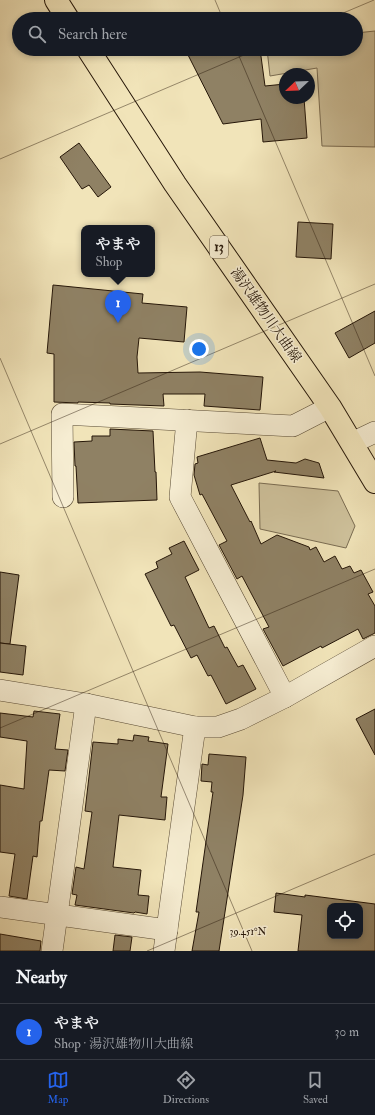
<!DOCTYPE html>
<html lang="en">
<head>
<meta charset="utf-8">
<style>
  :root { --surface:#171b24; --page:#242831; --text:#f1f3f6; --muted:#9ea1a6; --line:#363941; --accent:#2563eb }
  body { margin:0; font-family:"IM FELL Double Pica","Noto Serif JP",serif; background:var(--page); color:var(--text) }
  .controls { position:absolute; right:12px; bottom:12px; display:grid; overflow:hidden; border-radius:8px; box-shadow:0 2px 6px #0003 }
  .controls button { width:36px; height:36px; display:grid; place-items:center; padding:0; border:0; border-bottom:1px solid var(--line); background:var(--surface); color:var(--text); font:20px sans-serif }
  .compass { position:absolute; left:279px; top:68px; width:36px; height:36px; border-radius:50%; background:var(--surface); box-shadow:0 2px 6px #0003; rotate:247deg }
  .you { position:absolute; left:199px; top:349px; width:14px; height:14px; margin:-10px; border:3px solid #fff; border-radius:50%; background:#1a73e8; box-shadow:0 0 0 6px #1a73e833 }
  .badge { display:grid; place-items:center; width:26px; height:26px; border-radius:50%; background:var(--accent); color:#fff; font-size:13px; font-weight:700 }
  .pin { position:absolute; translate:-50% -33px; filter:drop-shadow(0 1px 2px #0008) }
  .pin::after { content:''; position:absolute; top:21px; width:14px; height:12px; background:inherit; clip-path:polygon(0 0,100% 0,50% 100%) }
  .popup { position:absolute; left:81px; top:225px; width:74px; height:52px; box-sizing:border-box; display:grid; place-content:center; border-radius:8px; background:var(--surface); filter:drop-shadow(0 1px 3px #0005); font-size:13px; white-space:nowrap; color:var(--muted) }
  .popup b { font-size:15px; color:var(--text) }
  .popup::after { content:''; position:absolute; left:50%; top:100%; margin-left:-8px; border:8px solid transparent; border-top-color:var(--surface) }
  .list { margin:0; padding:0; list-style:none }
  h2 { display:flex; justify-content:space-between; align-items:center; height:52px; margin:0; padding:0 16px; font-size:17px }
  h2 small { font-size:13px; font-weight:400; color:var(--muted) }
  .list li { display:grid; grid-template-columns:26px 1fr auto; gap:12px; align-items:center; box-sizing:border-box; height:56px; padding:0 16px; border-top:1px solid var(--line) }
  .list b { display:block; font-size:15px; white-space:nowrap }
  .list p { margin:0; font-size:13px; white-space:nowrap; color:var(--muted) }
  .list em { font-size:13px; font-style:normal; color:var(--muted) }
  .icon { flex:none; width:22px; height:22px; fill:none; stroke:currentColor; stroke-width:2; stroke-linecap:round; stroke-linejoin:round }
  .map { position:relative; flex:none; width:375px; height:951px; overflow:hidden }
  .search { position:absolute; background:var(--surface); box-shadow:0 2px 6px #0003; left:12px; right:12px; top:12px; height:44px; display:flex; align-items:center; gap:10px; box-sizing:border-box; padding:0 14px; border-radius:22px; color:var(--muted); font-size:15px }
  .sheet { height:108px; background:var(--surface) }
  nav { display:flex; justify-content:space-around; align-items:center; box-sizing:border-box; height:56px; border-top:1px solid var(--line); background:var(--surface); font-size:11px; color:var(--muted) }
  nav a { display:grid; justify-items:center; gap:2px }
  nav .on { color:var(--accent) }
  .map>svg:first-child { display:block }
  .green { fill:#cec19b; stroke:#7a6c52 }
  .building { fill:#8f8164; stroke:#251608; fill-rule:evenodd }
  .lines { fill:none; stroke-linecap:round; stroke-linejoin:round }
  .minor-casing { stroke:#584a34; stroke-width:22 }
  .primary-casing { stroke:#251608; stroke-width:24 }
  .minor { stroke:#f6edd2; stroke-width:21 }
  .primary { stroke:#f1e4b9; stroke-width:22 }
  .ticks { fill:none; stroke:#251608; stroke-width:1; stroke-opacity:0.45 }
  .labels { text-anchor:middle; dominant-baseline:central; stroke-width:3; stroke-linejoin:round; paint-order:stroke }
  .shield { fill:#f6edd2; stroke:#645645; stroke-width:1 }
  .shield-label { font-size:13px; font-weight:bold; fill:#251608 }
  .street-label { font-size:14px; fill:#251608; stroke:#f6edd2 }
  .ticks-label { font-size:10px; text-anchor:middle; fill:#251608; stroke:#f6edd2; stroke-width:3; stroke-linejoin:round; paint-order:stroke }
</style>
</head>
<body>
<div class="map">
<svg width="375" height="951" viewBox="0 0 375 951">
  <rect width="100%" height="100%" fill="#f1e4b9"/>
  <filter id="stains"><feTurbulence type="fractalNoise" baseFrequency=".005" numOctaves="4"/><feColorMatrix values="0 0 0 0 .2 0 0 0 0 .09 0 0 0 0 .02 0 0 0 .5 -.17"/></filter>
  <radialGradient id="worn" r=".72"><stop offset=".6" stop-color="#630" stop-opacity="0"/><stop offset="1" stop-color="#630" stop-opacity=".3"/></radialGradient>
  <g class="green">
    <polygon points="375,31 375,147 322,146 317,68 270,76 267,49 356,49 356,33"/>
    <polygon points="259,483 338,491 355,526 346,548 260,529"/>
  </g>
  <g class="building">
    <polygon points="185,49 260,49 265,86 285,84 285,98 304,98 307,138 263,142 261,119 223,124"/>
    <polygon points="79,143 111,187 98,197 89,185 82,189 60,157"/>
    <polygon points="298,222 333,224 331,259 296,257"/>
    <polygon points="53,285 143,294 142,303 187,307 184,342 139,338 137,357 138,373 200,372 263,377 260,410 204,406 205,394 163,394 164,406 110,404 110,403 78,402 78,403 54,402 54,354 47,353"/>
    <polygon points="375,311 375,343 349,358 335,333"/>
    <polygon points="110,429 153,431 155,472 156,472 157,500 78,503 76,466 75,466 74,442 92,441 92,436 110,436"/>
    <polygon points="260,438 267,460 296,463 305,459 319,463 324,478 274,472 276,471 231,485 250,522 251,521 261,544 277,535 309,547 310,550 316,547 324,562 335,556 342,569 350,566 354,573 361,570 373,592 368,594 375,606 375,633 363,639 358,629 322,648 321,646 283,666 263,629 269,627 242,576 237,579 219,545 227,541 202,494 200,495 194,475 195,464 198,463 197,457"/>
    <polygon points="184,541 199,570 185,577 209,628 214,626 225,648 227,647 238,667 243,665 256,689 226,704 211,675 208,676 197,655 191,658 174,625 171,626 145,574 158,568 156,562 172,554 169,548"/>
    <polygon points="0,572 19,575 10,644 0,643"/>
    <polygon points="0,643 26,646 23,675 0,672"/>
    <polygon points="375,709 375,755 356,719"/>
    <polygon points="34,711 60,714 55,749 68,750 65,771 49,770 42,821 40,821 37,857 33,856 27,899 9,896 15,854 0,852 0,785 24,789 27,741 0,737 0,713 33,717"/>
    <polygon points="134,735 149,737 148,741 168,744 161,797 167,797 165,820 119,815 113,867 141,870 138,895 149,896 147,914 135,912 134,913 75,905 77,895 72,894 76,867 84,869 92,812 85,811 93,742 118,744 118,739 133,741"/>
    <polygon points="209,754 246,757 243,795 219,951 192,951 199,912 196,912 213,792 211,792 212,782 201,781 202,764 208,765"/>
    <path d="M276,893l29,4v-2l70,9v47h-77l4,-36 -28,-3zM330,906h30v30h-30z"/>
    <polygon points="0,934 41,941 40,951 0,951"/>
    <polygon points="115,935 132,937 130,951 113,951"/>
  </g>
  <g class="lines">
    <g class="minor-casing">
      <g id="minor">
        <polyline points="187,420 180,497 285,697"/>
        <polyline points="352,443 375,432"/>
        <polyline points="63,497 62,414 293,426 330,407"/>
        <polyline points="0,690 86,704 195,727 218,727 241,719 285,697 375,646"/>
        <polyline points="0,907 167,930"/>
        <polyline points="52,951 86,704"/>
        <polyline points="164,951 195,727"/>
      </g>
    </g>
    <g class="primary-casing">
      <g id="primary">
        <polyline points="56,0 68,19"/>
        <polyline points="88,49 175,184 330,407 375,482"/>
      </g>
    </g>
    <use href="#minor" class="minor"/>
    <use href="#primary" class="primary"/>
  </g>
  <path class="ticks" d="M215,0l8,19M329,19l45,-19M236,49l139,327M0,159l258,-110M0,358l252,593M0,444l375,-160M0,728l375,-159M147,951l228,-97"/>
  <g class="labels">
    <rect class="shield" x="210" y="236" width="18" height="22" rx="3"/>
    <g class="shield-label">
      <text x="219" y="247">13</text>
    </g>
    <g class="street-label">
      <text transform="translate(266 315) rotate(55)">湯沢雄物川大曲線</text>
    </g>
  </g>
  <g class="ticks-label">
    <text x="248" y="935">39.451°N</text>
  </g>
  <rect width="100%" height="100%" filter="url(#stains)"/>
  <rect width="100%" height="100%" fill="url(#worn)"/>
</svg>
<div class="controls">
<button><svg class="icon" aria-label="locate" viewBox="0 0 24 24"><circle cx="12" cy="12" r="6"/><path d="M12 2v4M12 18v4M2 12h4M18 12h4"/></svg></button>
</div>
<svg class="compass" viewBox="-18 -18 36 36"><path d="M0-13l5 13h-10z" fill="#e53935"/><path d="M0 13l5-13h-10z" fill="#9ea1a6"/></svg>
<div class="you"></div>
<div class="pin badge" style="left:118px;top:323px">1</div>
<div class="popup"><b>やまや</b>Shop</div>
<div class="search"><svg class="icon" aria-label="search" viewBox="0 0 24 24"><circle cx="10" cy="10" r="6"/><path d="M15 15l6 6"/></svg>Search here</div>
</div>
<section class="sheet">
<h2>Nearby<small></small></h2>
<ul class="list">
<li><span class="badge">1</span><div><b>やまや</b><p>Shop · 湯沢雄物川大曲線</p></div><em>30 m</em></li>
</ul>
</section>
<nav>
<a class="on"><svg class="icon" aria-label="map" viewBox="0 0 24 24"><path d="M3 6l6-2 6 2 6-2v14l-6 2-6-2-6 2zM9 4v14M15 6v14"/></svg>Map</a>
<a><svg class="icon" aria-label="directions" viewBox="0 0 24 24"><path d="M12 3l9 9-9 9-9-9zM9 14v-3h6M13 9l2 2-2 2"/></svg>Directions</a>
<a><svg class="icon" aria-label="saved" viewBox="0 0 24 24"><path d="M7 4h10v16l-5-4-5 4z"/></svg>Saved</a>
</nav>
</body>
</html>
